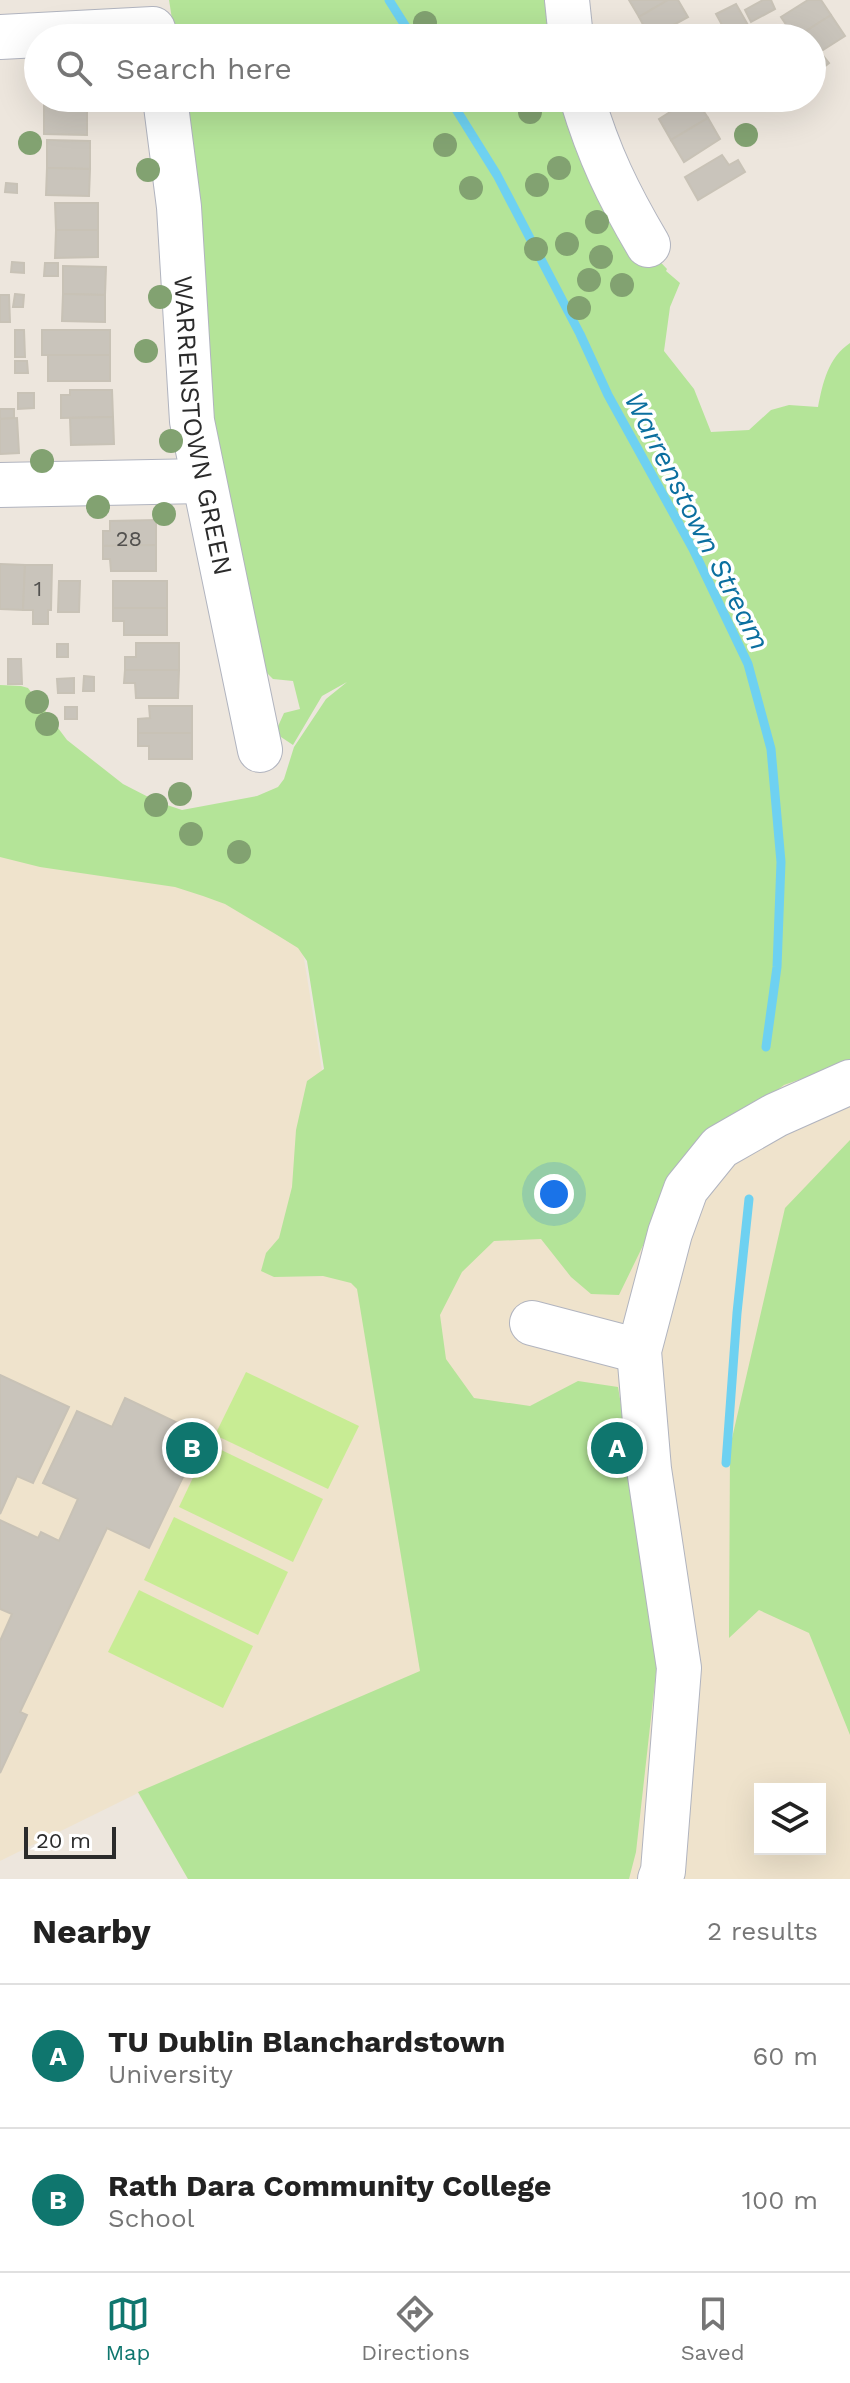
<!DOCTYPE html>
<html lang="en">
<head>
<meta charset="utf-8">
<style>
  :root { --surface:#fff; --page:#f2f2f2; --text:#222; --muted:#767676; --line:#e0e0e0; --accent:#0f766e }
  body { margin:0; font-family:"Work Sans",sans-serif; background:var(--page); color:var(--text) }
  .controls { position:absolute; right:24px; bottom:24px; display:grid; overflow:hidden; border-radius:0px; box-shadow:0 8px 32px #0002 }
  .controls button { width:72px; height:72px; display:grid; place-items:center; padding:0; border:0; border-bottom:2px solid var(--line); background:var(--surface); color:var(--text); font:40px sans-serif }
  .scale { position:absolute; left:24px; bottom:20px; width:92px; box-sizing:border-box; padding-left:8px; border:4px solid #2b2b2b; border-top:0; font-size:22px; line-height:28px; white-space:nowrap; color:#2b2b2b; -webkit-text-stroke:6px #fff; paint-order:stroke }
  .you { position:absolute; left:554px; top:1194px; width:28px; height:28px; margin:-20px; border:6px solid #fff; border-radius:50%; background:#1a73e8; box-shadow:0 0 0 12px #1a73e833 }
  .badge { display:grid; place-items:center; width:52px; height:52px; border-radius:50%; background:var(--accent); color:#fff; font-size:26px; font-weight:700 }
  .pin { position:absolute; translate:-50% -50%; border:4px solid #fff; box-shadow:0 2px 8px #0006 }
  .list { margin:0; padding:0; list-style:none }
  h2 { display:flex; justify-content:space-between; align-items:center; height:104px; margin:0; padding:0 32px; font-size:34px }
  h2 small { font-size:26px; font-weight:400; color:var(--muted) }
  .list li { display:grid; grid-template-columns:52px 1fr auto; gap:24px; align-items:center; box-sizing:border-box; height:144px; padding:0 32px; border-top:2px solid var(--line) }
  .list b { display:block; font-size:30px; white-space:nowrap }
  .list p { margin:0; font-size:26px; white-space:nowrap; color:var(--muted) }
  .list em { font-size:26px; font-style:normal; color:var(--muted) }
  .icon { flex:none; width:44px; height:44px; fill:none; stroke:currentColor; stroke-width:2; stroke-linecap:round; stroke-linejoin:round }
  .map { position:relative; flex:none; width:850px; height:1879px; overflow:hidden }
  .search { position:absolute; background:var(--surface); box-shadow:0 8px 32px #0002; left:24px; right:24px; top:24px; height:88px; display:flex; align-items:center; gap:20px; box-sizing:border-box; padding:0 28px; border-radius:44px; color:var(--muted); font-size:30px }
  .sheet { height:392px; background:var(--surface) }
  nav { display:flex; justify-content:space-around; align-items:center; box-sizing:border-box; height:112px; border-top:2px solid var(--line); background:var(--surface); font-size:22px; color:var(--muted) }
  nav a { display:grid; justify-items:center; gap:4px }
  nav .on { color:var(--accent) }
  .map>svg:first-child { display:block }
  .education { fill:#efe3cc; fill-rule:evenodd }
  .green { fill:#b4e498 }
  .pitch { fill:#c8ec94 }
  .lines { fill:none; stroke-linecap:round; stroke-linejoin:round }
  .stream { stroke:#6ed1f1; stroke-width:9 }
  .building { fill:#c9c4bb; stroke:#c8c2b6; stroke-width:2 }
  .minor-casing { stroke:#b1b4bf; stroke-width:46 }
  .minor { stroke:#fff; stroke-width:44 }
  .tree { fill:#82a271 }
  .labels { text-anchor:middle; dominant-baseline:central; stroke-width:7; stroke-linejoin:round; paint-order:stroke }
  .number-label { font-size:22px; fill:#52514f }
  .street-label { font-size:26px; fill:#2b2b2b; stroke:#fff }
  .water-label { font-size:28px; font-style:italic; fill:#0b6f9f; stroke:#fff }
</style>
</head>
<body>
<div class="map">
<svg width="850" height="1879" viewBox="0 0 850 1879">
  <rect width="100%" height="100%" fill="#ede6dd"/>
  <path class="education" d="M0,710l301,230 46,285 503,-257v911h-662l-50,-86 -138,68zM760,1789h60v60h-60z"/>
  <g class="green">
    <polygon points="169,0 553,0 559,38 175,38"/>
    <path d="M184,98h379l2,20 51,97 51,54 -1,2 14,12 -10,24 -6,44 30,38 17,43 38,-2 22,-20 18,-5 29,2c5,-25 10,-49 32,-64v719l-66,23 -99,74 -66,136 -28,-1 -20,-17 -30,-38 -47,2 -32,31 -22,43 6,44 28,39 56,8 48,-25 40,6 42,250 -24,215 -7,27h-441l-50,-87 282,-121 -63,-382 -6,-6 -28,-7 -49,1 -13,-6 5,-18 13,-15 13,-51 4,-57 11,-49 17,-12 -17,-108 -9,-13 -21,-13 -52,-31 -22,-8 -28,-9 -135,-20 -40,-10v-172l21,1 7,2 39,52 56,44 35,18 24,8 75,-14 21,-9 6,-8 10,-32 32,-48 21,-17 -25,14 -29,49 -18,-12 9,-20 16,-4 -7,-28 -20,-2 -15,-15 -19,-88 -32,-196z"/>
    <polygon points="850,1140 850,1735 809,1633 759,1610 729,1638 730,1447 785,1208"/>
  </g>
  <g class="pitch">
    <polygon points="246,1372 359,1426 328,1489 215,1435"/>
    <polygon points="209,1444 323,1499 293,1562 179,1507"/>
    <polygon points="174,1517 288,1572 258,1635 144,1580"/>
    <polygon points="139,1590 253,1646 223,1708 108,1652"/>
  </g>
  <g class="lines">
    <g class="stream">
      <polyline points="389,0 413,38"/>
      <polyline points="449,98 497,175 580,334 608,395 693,549 748,664 771,749 781,862 777,967 766,1047"/>
      <polyline points="726,1463 737,1313 749,1199"/>
    </g>
  </g>
  <g class="building">
    <polygon points="629,0 668,0 639,17"/>
    <polygon points="668,0 678,0 688,17 650,38 639,17"/>
    <polygon points="763,0 771,0 775,9 751,22 745,10"/>
    <polygon points="808,0 821,0 831,15 795,38 781,17"/>
    <polygon points="736,4 748,25 728,36 716,14"/>
    <polygon points="831,15 845,36 812,57 812,38 795,38"/>
    <polygon points="821,53 829,63 819,71 812,60"/>
    <polygon points="44,98 87,98 87,106 44,105"/>
    <polygon points="692,98 695,98 708,118 671,140 659,119"/>
    <polygon points="44,105 87,106 87,135 44,134"/>
    <polygon points="708,118 720,139 684,162 671,140"/>
    <polygon points="47,140 90,141 90,169 47,168"/>
    <polygon points="722,155 729,165 738,160 745,172 698,200 685,177"/>
    <polygon points="47,168 90,169 89,196 46,195"/>
    <polygon points="6,183 17,184 17,193 5,192"/>
    <polygon points="55,203 98,203 98,230 56,230"/>
    <polygon points="56,230 98,230 98,257 55,258"/>
    <polygon points="12,262 24,263 24,273 11,272"/>
    <polygon points="45,263 58,263 58,276 44,276"/>
    <polygon points="63,266 106,267 105,295 63,294"/>
    <polygon points="15,294 24,295 23,307 13,307"/>
    <polygon points="63,294 105,295 105,322 62,321"/>
    <polygon points="0,295 9,295 10,322 0,322"/>
    <polygon points="15,330 24,330 25,357 15,357"/>
    <rect x="42" y="330" width="68" height="25"/>
    <rect x="48" y="355" width="62" height="26"/>
    <polygon points="15,361 27,361 28,373 15,373"/>
    <polygon points="70,390 112,390 113,417 61,418 61,395 70,395"/>
    <polygon points="18,393 34,393 34,408 18,409"/>
    <polygon points="0,409 14,409 14,418 0,419"/>
    <polygon points="113,417 114,444 71,445 70,418"/>
    <polygon points="17,418 19,453 0,454 0,419"/>
    <polygon points="156,520 156,545 103,546 103,531 110,531 110,521"/>
    <polygon points="156,545 156,571 111,571 110,559 103,559 103,546"/>
    <polygon points="0,564 25,565 23,610 0,609"/>
    <polygon points="25,565 52,565 51,610 48,610 48,624 33,624 33,610 23,610"/>
    <polygon points="59,581 80,581 79,612 58,612"/>
    <rect x="113" y="581" width="54" height="27"/>
    <polygon points="113,608 167,608 167,635 124,635 124,621 113,621"/>
    <polygon points="136,643 179,643 179,670 125,670 125,657 136,657"/>
    <rect x="57" y="644" width="11" height="13"/>
    <polygon points="8,659 21,659 22,684 8,684"/>
    <polygon points="125,670 179,670 178,698 136,698 135,683 124,683"/>
    <polygon points="84,676 94,677 94,691 83,691"/>
    <polygon points="74,678 74,693 58,693 57,679"/>
    <polygon points="149,706 192,706 192,733 138,733 138,719 150,718"/>
    <rect x="65" y="707" width="12" height="12"/>
    <polygon points="138,733 192,733 192,759 149,759 149,746 138,746"/>
    <polygon points="0,1375 69,1407 33,1483 17,1476 0,1514"/>
    <polygon points="125,1398 203,1435 149,1548 107,1528 20,1712 27,1715 0,1773 0,1641 12,1614 0,1609 0,1520 38,1538 41,1532 59,1541 78,1499 43,1483 77,1411 112,1427"/>
  </g>
  <g class="lines">
    <g class="minor-casing">
      <g id="minor">
        <polyline points="567,0 571,38"/>
        <polyline points="0,37 153,29"/>
        <path id="s1" d="M165,98l14,109 13,214 68,329"/>
        <path d="M582,98c17,57 36,96 66,147"/>
        <polyline points="0,485 203,481"/>
        <polyline points="532,1323 639,1351"/>
        <polyline points="660,1879 663,1871 679,1668 649,1469 639,1351 670,1233 686,1189 720,1147 776,1115 850,1082"/>
      </g>
    </g>
    <use href="#minor" class="minor"/>
  </g>
  <g class="tree">
    <circle cx="425" cy="23" r="12"/>
    <circle cx="530" cy="112" r="12"/>
    <circle cx="746" cy="135" r="12"/>
    <circle cx="30" cy="143" r="12"/>
    <circle cx="445" cy="145" r="12"/>
    <circle cx="559" cy="168" r="12"/>
    <circle cx="148" cy="170" r="12"/>
    <circle cx="537" cy="185" r="12"/>
    <circle cx="471" cy="188" r="12"/>
    <circle cx="597" cy="222" r="12"/>
    <circle cx="567" cy="244" r="12"/>
    <circle cx="536" cy="249" r="12"/>
    <circle cx="601" cy="257" r="12"/>
    <circle cx="589" cy="280" r="12"/>
    <circle cx="622" cy="285" r="12"/>
    <circle cx="160" cy="297" r="12"/>
    <circle cx="579" cy="308" r="12"/>
    <circle cx="146" cy="351" r="12"/>
    <circle cx="171" cy="441" r="12"/>
    <circle cx="42" cy="461" r="12"/>
    <circle cx="98" cy="507" r="12"/>
    <circle cx="164" cy="514" r="12"/>
    <circle cx="37" cy="702" r="12"/>
    <circle cx="47" cy="724" r="12"/>
    <circle cx="180" cy="794" r="12"/>
    <circle cx="156" cy="805" r="12"/>
    <circle cx="191" cy="834" r="12"/>
    <circle cx="239" cy="852" r="12"/>
  </g>
  <g class="labels">
    <g class="number-label">
      <text x="129" y="538">28</text>
      <text x="38" y="588">1</text>
    </g>
    <g class="street-label">
      <text stroke="none"><textPath href="#s1" startOffset="330">WARRENSTOWN GREEN</textPath></text>
    </g>
    <g class="water-label">
      <text transform="translate(697 521) rotate(63)">Warrenstown Stream</text>
    </g>
  </g>
</svg>
<div class="controls">
<button><svg class="icon" aria-label="layers" viewBox="0 0 24 24"><path d="M12 4l9 5-9 5-9-5zM3 14l9 5 9-5"/></svg></button>
</div>
<div class="scale">20 m</div>
<div class="you"></div>
<div class="pin badge" style="left:617px;top:1448px">A</div>
<div class="pin badge" style="left:192px;top:1448px">B</div>
<div class="search"><svg class="icon" aria-label="search" viewBox="0 0 24 24"><circle cx="10" cy="10" r="6"/><path d="M15 15l6 6"/></svg>Search here</div>
</div>
<section class="sheet">
<h2>Nearby<small>2 results</small></h2>
<ul class="list">
<li><span class="badge">A</span><div><b>TU Dublin Blanchardstown</b><p>University</p></div><em>60 m</em></li>
<li><span class="badge">B</span><div><b>Rath Dara Community College</b><p>School</p></div><em>100 m</em></li>
</ul>
</section>
<nav>
<a class="on"><svg class="icon" aria-label="map" viewBox="0 0 24 24"><path d="M3 6l6-2 6 2 6-2v14l-6 2-6-2-6 2zM9 4v14M15 6v14"/></svg>Map</a>
<a><svg class="icon" aria-label="directions" viewBox="0 0 24 24"><path d="M12 3l9 9-9 9-9-9zM9 14v-3h6M13 9l2 2-2 2"/></svg>Directions</a>
<a><svg class="icon" aria-label="saved" viewBox="0 0 24 24"><path d="M7 4h10v16l-5-4-5 4z"/></svg>Saved</a>
</nav>
</body>
</html>
